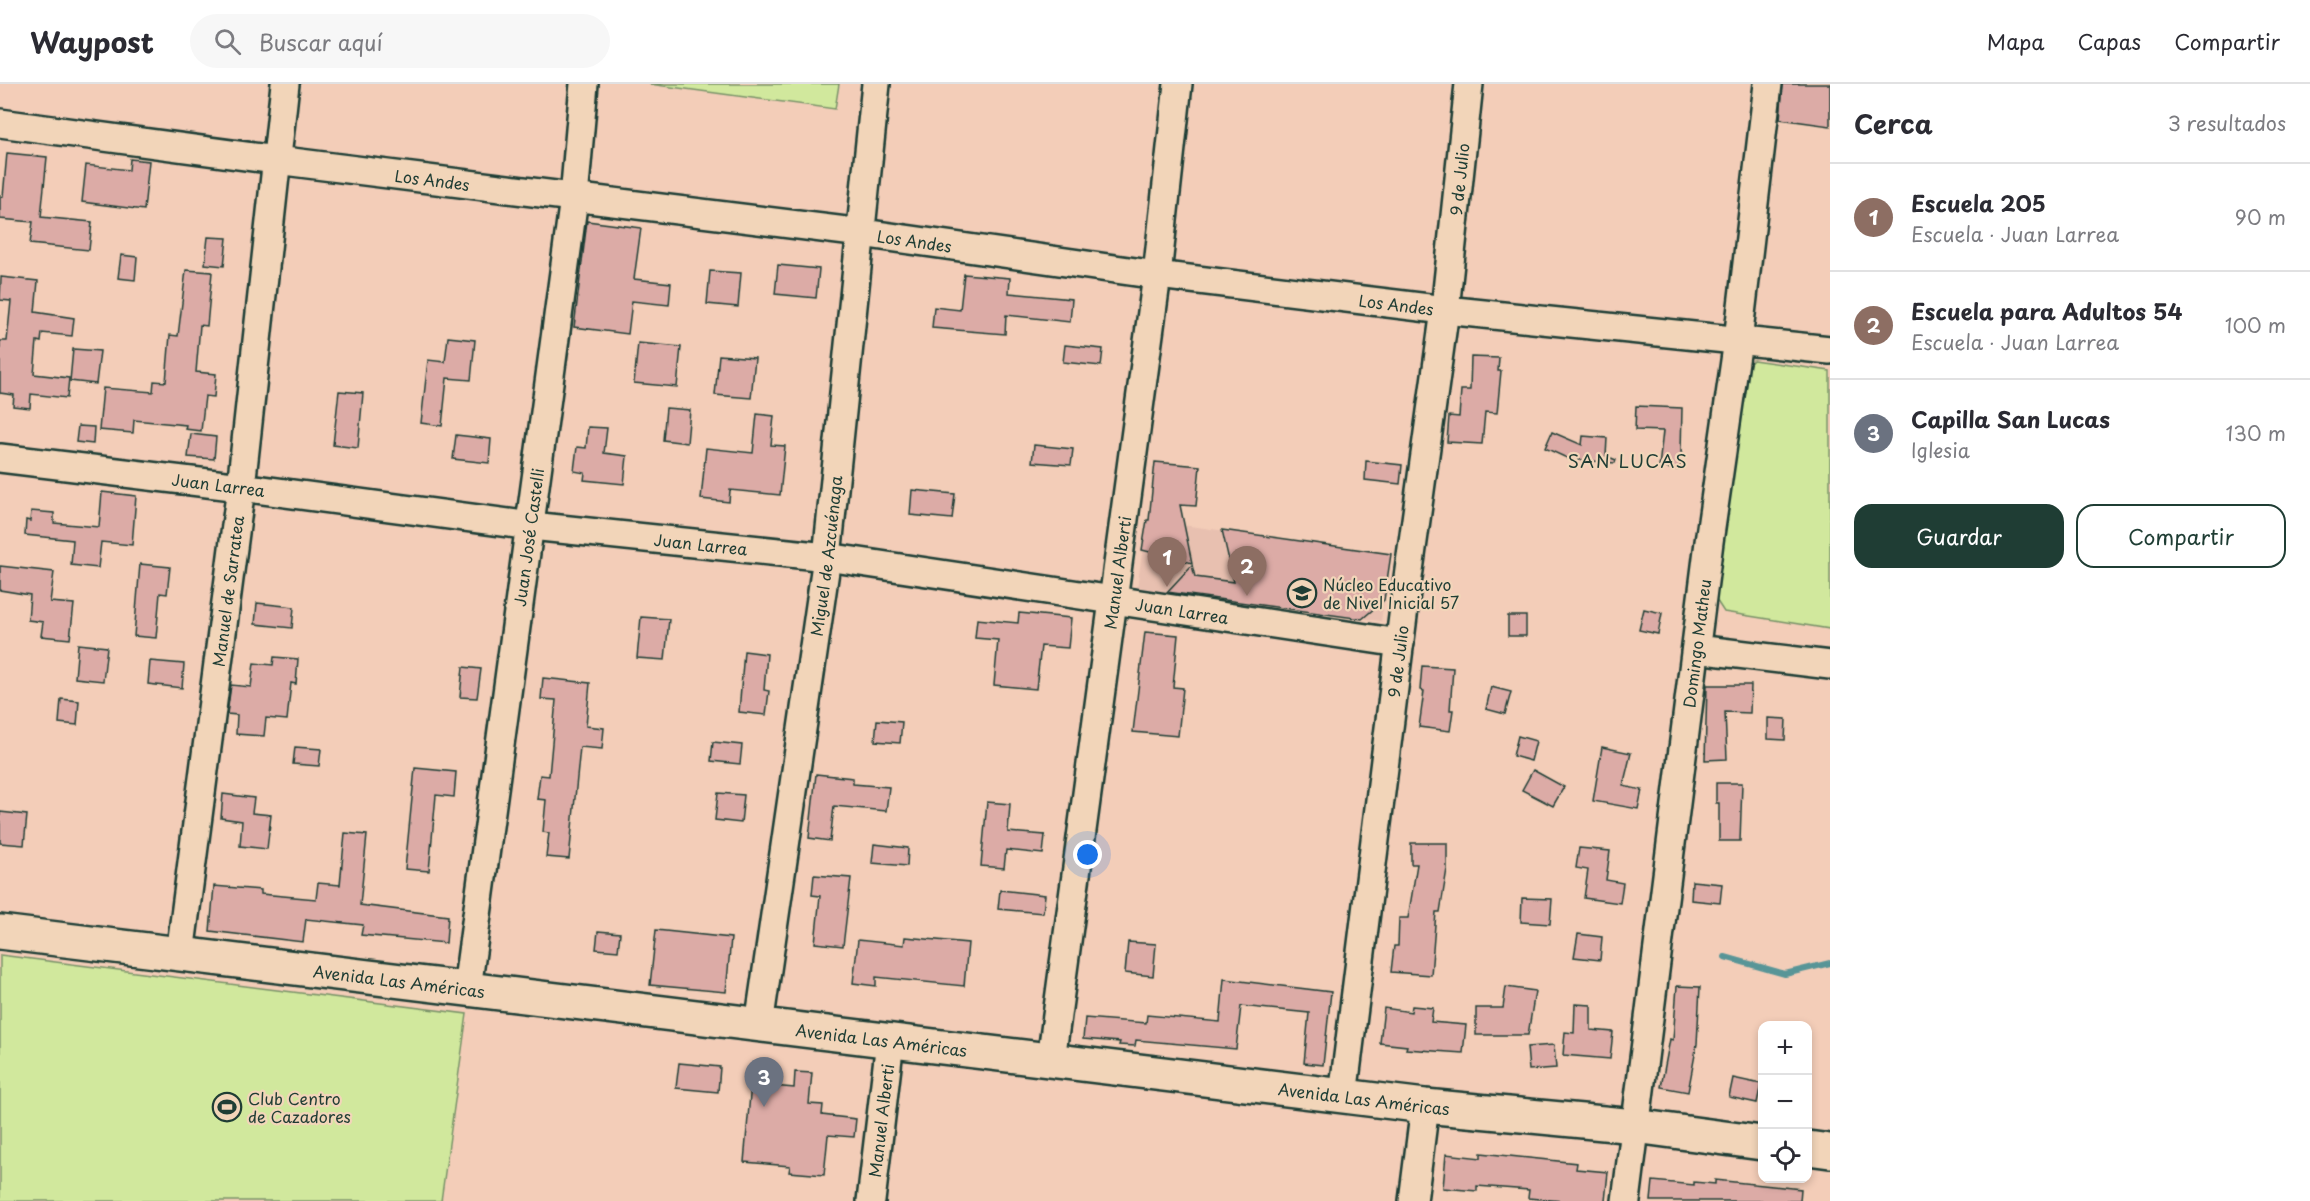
<!DOCTYPE html>
<html lang="es">
<head>
<meta charset="utf-8">
<style>
  :root { --surface:#fff; --page:#f7f7f7; --text:#2b2b33; --muted:#7c7c81; --line:#e1e1e2; --accent:#1f3d34 }
  body { margin:0; font-family:"Playpen Sans",sans-serif; background:var(--page); color:var(--text) }
  .controls { position:absolute; right:18px; bottom:18px; display:grid; overflow:hidden; border-radius:12px; box-shadow:0 3px 9px #0003 }
  .controls button { width:54px; height:54px; display:grid; place-items:center; padding:0; border:0; border-bottom:2px solid var(--line); background:var(--surface); color:var(--text); font:30px sans-serif }
  .you { position:absolute; left:1088px; top:771px; width:21px; height:21px; margin:-15px; border:4px solid #fff; border-radius:50%; background:#1a73e8; box-shadow:0 0 0 9px #1a73e833 }
  .badge { display:grid; place-items:center; width:39px; height:39px; border-radius:50%; background:var(--accent); color:#fff; font-size:20px; font-weight:700 }
  .pin { position:absolute; translate:-50% -50px; filter:drop-shadow(0 2px 3px #0008) }
  .pin::after { content:''; position:absolute; top:32px; width:21px; height:18px; background:inherit; clip-path:polygon(0 0,100% 0,50% 100%) }
  .list { margin:0; padding:0; list-style:none }
  h2 { display:flex; justify-content:space-between; align-items:center; height:78px; margin:0; padding:0 24px; font-size:26px }
  h2 small { font-size:20px; font-weight:400; color:var(--muted) }
  .list li { display:grid; grid-template-columns:39px 1fr auto; gap:18px; align-items:center; box-sizing:border-box; height:108px; padding:0 24px; border-top:2px solid var(--line) }
  .list b { display:block; font-size:22px; white-space:nowrap }
  .list p { margin:0; font-size:20px; white-space:nowrap; color:var(--muted) }
  .list em { font-size:20px; font-style:normal; color:var(--muted) }
  .actions { display:flex; gap:12px; padding:18px 24px }
  .actions a { flex:1; padding:14px 0; border:2px solid var(--accent); border-radius:18px; text-align:center; font-size:21px; color:var(--accent) }
  .actions .main { background:var(--accent); color:#fff }
  .icon { flex:none; width:33px; height:33px; fill:none; stroke:currentColor; stroke-width:2; stroke-linecap:round; stroke-linejoin:round }
  .map { position:relative; flex:none; width:1830px; height:1117px; overflow:hidden }
  header { display:flex; align-items:center; gap:36px; box-sizing:border-box; height:84px; padding:0 30px; background:var(--surface); border-bottom:2px solid var(--line) }
  header strong { font-size:28px }
  nav { display:flex; gap:33px; margin-inline-start:auto; font-size:21px }
  .search { width:420px; height:54px; background:var(--page); display:flex; align-items:center; gap:15px; box-sizing:border-box; padding:0 21px; border-radius:33px; color:var(--muted); font-size:22px }
  main { display:flex }
  aside { flex:1; background:var(--surface) }
  .map>svg:first-child { display:block }
  .built { fill:#e8c0b0 }
  .green { fill:#d1e89d; stroke:#789268; stroke-width:1.5 }
  .lines { fill:none; stroke-linecap:round; stroke-linejoin:round }
  .stream { stroke:#599597; stroke-width:6 }
  .building { fill:#dcaba6; stroke:#1f3d34; stroke-width:1.5 }
  .minor-casing { stroke:#1f3d34; stroke-width:32 }
  .major-casing { stroke:#1f3d34; stroke-width:38 }
  .minor { stroke:#f2d5b9; stroke-width:27 }
  .major { stroke:#f2d5b9; stroke-width:33 }
  .labels { text-anchor:middle; dominant-baseline:central; stroke-width:4.5; stroke-linejoin:round; paint-order:stroke }
  .street-label { font-size:16px; fill:#1f3d34; stroke:#f2d5b9 }
  .poi-label { font-size:16px; fill:#1f3d34; stroke:#f2d5b9; text-anchor:start }
  .neighbourhood-label { font-size:18px; letter-spacing:1.5px; fill:#1f3d34; stroke:#f2d5b9 }
</style>
</head>
<body>
<header>
<strong>Waypost</strong>
<div class="search"><svg class="icon" aria-label="search" viewBox="0 0 24 24"><circle cx="10" cy="10" r="6"/><path d="M15 15l6 6"/></svg>Buscar aquí</div>
<nav><a>Mapa</a><a>Capas</a><a>Compartir</a></nav>
</header>
<main>
<div class="map">
<svg width="1830" height="1117" viewBox="0 0 1830 1117">
  <rect width="100%" height="100%" fill="#f3cdb8"/>
  <filter id="ink" filterUnits="userSpaceOnUse"><feTurbulence type="fractalNoise" baseFrequency=".0167" numOctaves="2"/><feDisplacementMap in="SourceGraphic" scale="12" xChannelSelector="R" yChannelSelector="G"/><feConvolveMatrix kernelMatrix="1 2 1 2 8 2 1 2 1" color-interpolation-filters="sRGB"/></filter>
  <g filter="url(#ink)">
    <polygon class="built" points="1147,436 1391,470 1381,537 1137,504"/>
    <g class="green">
      <polygon points="649,0 839,0 835,25"/>
      <polygon points="1753,276 1830,287 1830,545 1724,528 1711,508 1737,294"/>
      <polygon points="0,871 467,930 441,1117 0,1117"/>
    </g>
    <g class="lines">
      <polyline class="stream" points="1725,873 1785,890 1830,879"/>
    </g>
    <g class="building">
      <polygon points="1783,0 1830,0 1830,42 1780,35"/>
      <polygon points="7,69 47,73 41,133 92,138 89,166 30,160 33,138 0,135 0,112 3,113"/>
      <polygon points="130,75 149,77 144,126 82,118 86,81 129,86"/>
      <polygon points="587,137 641,144 634,195 671,199 669,221 632,217 628,250 574,243"/>
      <polygon points="208,153 227,154 224,182 205,180"/>
      <polygon points="121,171 137,173 135,196 118,194"/>
      <polygon points="778,181 819,185 816,214 775,210"/>
      <polygon points="186,186 212,188 207,242 200,241 196,288 216,290 214,313 205,312 201,347 185,345 186,341 134,336 133,349 99,346 103,304 153,308 154,297 166,298 170,251 178,252"/>
      <polygon points="710,187 741,189 738,223 707,220"/>
      <polygon points="964,190 1010,194 1009,209 1072,215 1070,238 1006,231 1005,250 932,244 934,223 960,226"/>
      <polygon points="1,193 38,197 35,228 74,234 72,252 42,249 41,258 37,257 34,290 69,294 67,314 31,310 30,324 13,322 14,311 0,309 0,257 7,257 11,217 0,216"/>
      <polygon points="448,253 475,256 471,296 447,294 442,342 421,339 428,276 445,278"/>
      <polygon points="638,259 681,263 677,303 634,299"/>
      <polygon points="1065,261 1103,265 1101,282 1063,278"/>
      <polygon points="73,265 100,267 96,300 70,297"/>
      <polygon points="719,271 755,274 751,314 715,311"/>
      <polygon points="1471,273 1499,274 1498,287 1501,287 1497,329 1485,328 1482,360 1447,358 1449,332 1459,333 1461,306 1470,306"/>
      <polygon points="339,307 363,309 358,364 333,361"/>
      <polygon points="1636,322 1682,324 1681,368 1682,368 1680,386 1659,383 1663,347 1635,346"/>
      <polygon points="666,324 690,326 687,359 663,356"/>
      <polygon points="757,330 774,332 771,361 785,362 780,411 730,406 729,418 701,415 706,364 753,369"/>
      <polygon points="78,342 94,343 93,360 76,358"/>
      <polygon points="588,343 607,344 604,369 627,372 624,400 584,396 585,389 574,387 577,363 586,364"/>
      <polygon points="1552,348 1582,361 1583,352 1607,354 1606,372 1616,376 1615,379 1569,375 1545,364"/>
      <polygon points="191,350 216,353 214,375 188,373"/>
      <polygon points="456,351 491,355 489,379 453,375"/>
      <polygon points="1034,361 1073,365 1071,381 1032,378"/>
      <polygon points="1366,377 1402,381 1400,400 1365,396"/>
      <polygon points="1155,378 1200,382 1196,422 1180,421 1192,479 1142,466 1147,436 1149,436"/>
      <polygon points="912,406 955,410 952,435 910,431"/>
      <polygon points="102,408 136,412 132,461 101,458 98,484 71,481 73,456 25,451 26,436 30,437 31,427 54,429 54,439 99,443"/>
      <polygon points="1222,446 1391,470 1384,516 1362,535 1167,508 1192,481 1195,493 1234,498"/>
      <polygon points="140,480 170,483 167,510 160,509 156,554 134,552"/>
      <polygon points="0,482 54,488 50,518 74,520 70,555 41,552 43,538 28,536 30,511 0,506"/>
      <polygon points="257,519 294,523 292,544 255,540"/>
      <polygon points="1644,525 1662,529 1658,550 1639,546"/>
      <polygon points="1019,529 1071,534 1068,564 1041,562 1036,605 994,601 998,556 975,554 977,535 1018,539"/>
      <rect x="1508" y="532" width="18" height="20"/>
      <polygon points="641,533 669,535 665,576 637,574"/>
      <polygon points="1145,548 1178,551 1173,603 1183,604 1178,652 1133,648"/>
      <polygon points="78,560 107,563 103,597 75,594"/>
      <polygon points="744,567 767,570 764,606 769,607 766,631 739,628"/>
      <polygon points="274,573 298,575 296,600 291,599 287,636 266,634 264,652 236,650 237,631 227,630 231,601 251,603 254,579 273,581"/>
      <polygon points="150,577 184,580 182,604 148,600"/>
      <polygon points="1422,582 1453,584 1450,626 1453,626 1450,647 1419,643 1424,607 1420,606"/>
      <polygon points="463,583 481,585 477,614 460,613"/>
      <polygon points="543,594 590,599 586,642 604,644 602,665 580,663 569,775 546,773 549,749 543,748 546,716 537,715 540,691 549,692 556,616 541,615"/>
      <polygon points="1707,601 1751,601 1750,629 1725,628 1727,675 1705,676"/>
      <polygon points="1491,603 1511,608 1505,630 1486,625"/>
      <polygon points="61,615 79,617 77,641 59,639"/>
      <polygon points="1768,634 1786,635 1785,656 1768,655"/>
      <polygon points="877,636 902,638 900,659 875,657"/>
      <polygon points="1518,652 1536,657 1531,677 1513,672"/>
      <polygon points="713,658 742,661 740,680 711,677"/>
      <polygon points="295,663 321,665 319,682 293,680"/>
      <polygon points="1602,663 1631,669 1623,702 1642,706 1638,725 1593,717"/>
      <polygon points="415,684 456,688 454,713 436,711 429,787 405,785"/>
      <polygon points="1533,686 1564,703 1553,722 1522,706"/>
      <polygon points="816,690 853,694 853,700 889,703 886,727 834,722 830,757 809,754"/>
      <polygon points="1716,699 1742,699 1740,757 1719,757 1719,719 1716,719"/>
      <polygon points="718,709 744,711 741,739 715,736"/>
      <polygon points="223,710 254,714 252,729 271,731 267,765 240,762 242,737 221,734"/>
      <polygon points="987,718 1010,720 1008,748 1045,751 1043,770 1006,766 1004,784 981,782"/>
      <polygon points="0,728 27,731 24,761 0,759"/>
      <polygon points="345,749 367,751 360,821 448,832 446,859 361,851 363,841 306,835 303,858 210,847 214,802 261,806 261,810 316,815 318,799 340,801"/>
      <polygon points="1411,759 1447,759 1447,785 1440,828 1436,828 1431,891 1391,888 1394,862 1398,862 1399,834 1408,834 1417,780 1411,780"/>
      <polygon points="874,760 908,764 907,782 872,779"/>
      <polygon points="1579,764 1610,767 1606,796 1623,799 1620,819 1584,814 1588,786 1576,784"/>
      <polygon points="814,791 851,794 843,862 815,859 820,812 812,811"/>
      <polygon points="1692,797 1722,800 1720,819 1691,816"/>
      <polygon points="1000,806 1045,811 1043,829 998,825"/>
      <polygon points="1522,814 1552,815 1550,840 1521,838"/>
      <polygon points="656,846 731,854 726,908 650,901"/>
      <polygon points="598,847 620,849 618,867 596,865"/>
      <polygon points="1578,850 1602,853 1600,876 1574,873"/>
      <polygon points="905,853 968,859 964,902 876,893 876,902 853,899 858,856 904,861"/>
      <polygon points="1128,858 1156,860 1153,892 1125,889"/>
      <polygon points="1224,895 1331,908 1323,981 1304,979 1309,929 1241,922 1236,965 1136,956 1135,962 1119,961 1120,958 1083,955 1085,934 1146,939 1147,931 1220,938"/>
      <polygon points="1677,902 1700,903 1697,960 1688,1008 1661,1003 1670,955 1673,956"/>
      <polygon points="1506,903 1535,907 1528,951 1476,951 1476,924 1503,924"/>
      <polygon points="1575,920 1591,921 1591,946 1613,948 1610,975 1563,971 1565,948 1574,949"/>
      <polygon points="1412,922 1433,924 1431,938 1466,941 1463,969 1406,965 1407,962 1380,959 1384,924 1411,928"/>
      <polygon points="1554,961 1556,984 1529,986 1527,963"/>
      <polygon points="679,979 720,983 718,1008 676,1004"/>
      <polygon points="795,988 812,989 809,1020 823,1021 822,1031 856,1035 854,1053 828,1051 824,1091 789,1088 790,1082 744,1078 751,1000 794,1004"/>
      <polygon points="1733,994 1761,1000 1757,1019 1729,1013"/>
      <polygon points="1481,1069 1577,1079 1576,1085 1608,1088 1605,1117 1563,1117 1528,1114 1529,1106 1477,1102 1477,1107 1443,1104 1446,1070 1481,1074"/>
      <polygon points="1715,1096 1801,1105 1800,1117 1651,1117 1653,1097 1694,1101 1694,1098 1715,1100"/>
    </g>
    <g class="lines">
      <g class="minor-casing">
        <g id="minor">
          <path id="s1" d="M0,39l276,37 586,73 295,42 288,35 385,40"/>
          <path id="s2" d="M0,374l241,29 290,39 296,31 573,86"/>
          <polyline points="1696,565 1830,581"/>
          <path id="s3" d="M180,870l61,-467 44,-403"/>
          <path id="s4" d="M467,905l107,-791 10,-114"/>
          <path id="s5" d="M759,941l68,-468 49,-473"/>
          <path id="s6" d="M1051,976l106,-785 21,-191"/>
          <path id="s7" d="M1343,1012l63,-504 39,-282 24,-226"/>
          <path id="s8" d="M871,1117l19,-160"/>
          <polyline points="1413,1117 1425,1022"/>
          <path id="s9" d="M1626,1117l83,-659 29,-202 30,-256"/>
        </g>
      </g>
      <g class="major-casing">
        <g id="major">
          <path id="s10" d="M0,848l1425,174 210,20 127,17"/>
          <polyline points="1808,1064 1830,1067"/>
        </g>
      </g>
      <use href="#minor" class="minor"/>
      <use href="#major" class="major"/>
    </g>
  </g>
  <defs>
    <g id="school-ring" transform="scale(1.5)"><circle r="9.5" fill="#f2d5b9" stroke="#1f3d34" stroke-width="1.5"/><path d="M0-5L7-2L0 1L-7-2ZM-4 1L0 2.5L4 1V4Q0 6-4 4Z" fill="#1f3d34"/></g>
    <g id="stadium-ring" transform="scale(1.5)"><circle r="9.5" fill="#f2d5b9" stroke="#1f3d34" stroke-width="1.5"/><path d="M0-5a6.5 5 0 1 0 0 10a6.5 5 0 1 0 0-10ZM-3.5-1.8h7v3.6h-7Z" fill="#1f3d34"/></g>
  </defs>
  <g fill-rule="evenodd">
    <use href="#school-ring" x="1302" y="509"/>
    <use href="#stadium-ring" x="227" y="1023"/>
  </g>
  <g class="labels">
    <g class="street-label">
      <text stroke="none"><textPath href="#s7" startOffset="924">9 de Julio</textPath></text>
      <text stroke="none"><textPath href="#s1" startOffset="436">Los Andes</textPath></text>
      <text stroke="none"><textPath href="#s1" startOffset="922">Los Andes</textPath></text>
      <text stroke="none"><textPath href="#s1" startOffset="1408">Los Andes</textPath></text>
      <text stroke="none"><textPath href="#s2" startOffset="220">Juan Larrea</textPath></text>
      <text stroke="none"><textPath href="#s4" startOffset="456">Juan José Castelli</textPath></text>
      <text stroke="none"><textPath href="#s2" startOffset="706">Juan Larrea</textPath></text>
      <text stroke="none"><textPath href="#s5" startOffset="474">Miguel de Azcuénaga</textPath></text>
      <text stroke="none"><textPath href="#s6" startOffset="492">Manuel Alberti</textPath></text>
      <text stroke="none"><textPath href="#s3" startOffset="366">Manuel de Sarratea</textPath></text>
      <text stroke="none"><textPath href="#s2" startOffset="1192">Juan Larrea</textPath></text>
      <text stroke="none"><textPath href="#s9" startOffset="562">Domingo Matheu</textPath></text>
      <text stroke="none"><textPath href="#s7" startOffset="438">9 de Julio</textPath></text>
      <text stroke="none"><textPath href="#s10" startOffset="402">Avenida Las Américas</textPath></text>
      <text stroke="none"><textPath href="#s10" startOffset="888">Avenida Las Américas</textPath></text>
      <text stroke="none"><textPath href="#s10" startOffset="1374">Avenida Las Américas</textPath></text>
      <text stroke="none"><textPath href="#s8" startOffset="81">Manuel Alberti</textPath></text>
    </g>
    <g class="poi-label">
      <text x="1323" y="500">Núcleo Educativo<tspan x="1323" dy="18">de Nivel Inicial 57</tspan></text>
      <text x="248" y="1014">Club Centro<tspan x="248" dy="18">de Cazadores</tspan></text>
    </g>
    <g class="neighbourhood-label">
      <text x="1628" y="376">SAN LUCAS</text>
    </g>
  </g>
</svg>
<div class="controls">
<button>+</button>
<button>−</button>
<button><svg class="icon" aria-label="locate" viewBox="0 0 24 24"><circle cx="12" cy="12" r="6"/><path d="M12 2v4M12 18v4M2 12h4M18 12h4"/></svg></button>
</div>
<div class="you"></div>
<div class="pin badge" style="left:1167px;top:503px;background:#8d6e63">1</div>
<div class="pin badge" style="left:1247px;top:512px;background:#8d6e63">2</div>
<div class="pin badge" style="left:764px;top:1023px;background:#6b7280">3</div>
</div>
<aside>
<h2>Cerca<small>3 resultados</small></h2>
<ul class="list">
<li><span class="badge" style="background:#8d6e63">1</span><div><b>Escuela 205</b><p>Escuela · Juan Larrea</p></div><em>90 m</em></li>
<li><span class="badge" style="background:#8d6e63">2</span><div><b>Escuela para Adultos 54</b><p>Escuela · Juan Larrea</p></div><em>100 m</em></li>
<li><span class="badge" style="background:#6b7280">3</span><div><b>Capilla San Lucas</b><p>Iglesia</p></div><em>130 m</em></li>
</ul>
<div class="actions"><a class="main">Guardar</a><a>Compartir</a></div>
</aside>
</main>
</body>
</html>
